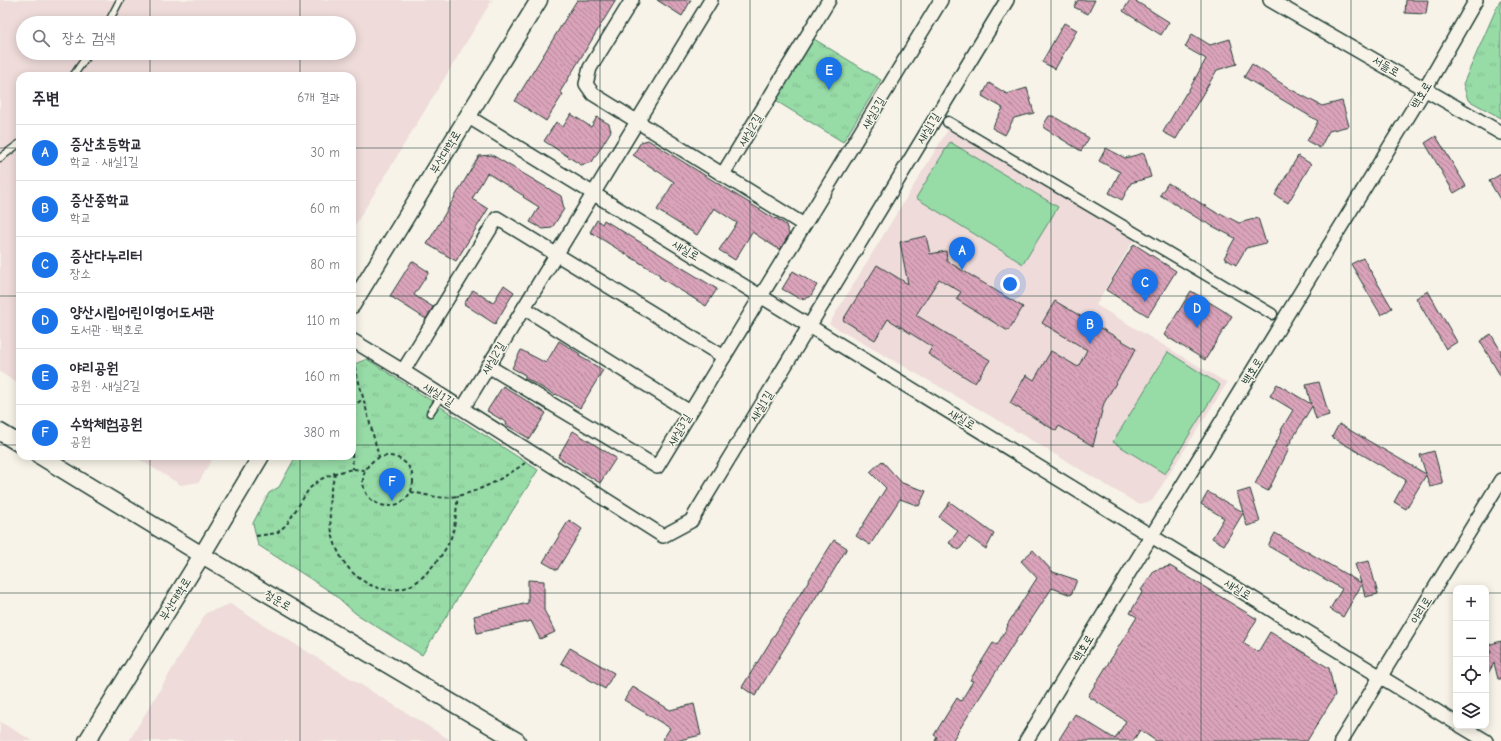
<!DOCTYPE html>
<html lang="ko">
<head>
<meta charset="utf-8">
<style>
  :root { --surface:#fff; --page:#f2f2f3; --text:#2b2b33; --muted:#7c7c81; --line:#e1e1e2; --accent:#1a73e8 }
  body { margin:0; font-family:"Comic Neue","Poor Story",sans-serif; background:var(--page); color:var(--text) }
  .controls { position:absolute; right:12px; bottom:12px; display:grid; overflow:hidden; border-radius:8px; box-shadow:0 2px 10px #0003 }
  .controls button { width:36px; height:36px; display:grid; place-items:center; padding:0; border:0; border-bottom:1px solid var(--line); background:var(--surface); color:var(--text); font:20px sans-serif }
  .you { position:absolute; left:1010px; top:284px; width:14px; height:14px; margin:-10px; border:3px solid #fff; border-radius:50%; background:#1a73e8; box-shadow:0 0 0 6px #1a73e833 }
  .badge { display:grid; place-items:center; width:26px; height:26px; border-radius:50%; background:var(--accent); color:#fff; font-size:13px; font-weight:700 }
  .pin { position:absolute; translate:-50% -33px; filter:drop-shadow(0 1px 2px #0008) }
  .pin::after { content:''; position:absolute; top:21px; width:14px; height:12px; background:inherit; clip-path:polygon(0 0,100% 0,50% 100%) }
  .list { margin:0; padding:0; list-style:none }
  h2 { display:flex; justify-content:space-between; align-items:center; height:52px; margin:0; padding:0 16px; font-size:17px }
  h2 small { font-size:13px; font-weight:400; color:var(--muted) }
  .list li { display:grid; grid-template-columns:26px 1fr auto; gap:12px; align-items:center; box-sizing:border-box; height:56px; padding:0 16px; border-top:1px solid var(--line) }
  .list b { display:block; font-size:15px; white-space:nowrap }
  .list p { margin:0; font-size:13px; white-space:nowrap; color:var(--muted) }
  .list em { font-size:13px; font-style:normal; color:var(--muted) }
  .icon { flex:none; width:22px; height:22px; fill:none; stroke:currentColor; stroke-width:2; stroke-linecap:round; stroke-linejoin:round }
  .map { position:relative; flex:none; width:1501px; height:741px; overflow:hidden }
  .search { position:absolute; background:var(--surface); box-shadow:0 2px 10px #0003; left:16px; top:16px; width:340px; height:44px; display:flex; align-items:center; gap:10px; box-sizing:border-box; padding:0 14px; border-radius:22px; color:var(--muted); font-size:15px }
  .panel { position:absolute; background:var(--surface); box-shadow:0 2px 10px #0003; left:16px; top:72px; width:340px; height:388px; border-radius:12px }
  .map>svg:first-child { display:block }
  .built { fill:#eedbda; fill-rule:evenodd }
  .park { fill:url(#park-tufts); stroke:#5b8c6e }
  .garden { fill:#97dba7; stroke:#5b8c6e }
  .building { fill:url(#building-back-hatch); stroke:#1f3d34 }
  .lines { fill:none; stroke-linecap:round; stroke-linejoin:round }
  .service-casing { stroke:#1f3d34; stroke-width:9 }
  .pedestrian-casing { stroke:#1f3d34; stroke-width:13 }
  .minor-casing { stroke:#1f3d34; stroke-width:16 }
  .tertiary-casing { stroke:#1f3d34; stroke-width:19 }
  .path { stroke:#1f3d34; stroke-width:2; stroke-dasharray:4 3; stroke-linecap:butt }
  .service { stroke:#f7f3e8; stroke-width:6 }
  .pedestrian { stroke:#f7f3e8; stroke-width:10 }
  .minor { stroke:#f7f3e8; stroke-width:13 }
  .tertiary { stroke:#f7f3e8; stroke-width:16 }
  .grid { fill:none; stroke:#1f3d34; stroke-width:1; stroke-opacity:0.55 }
  .labels { text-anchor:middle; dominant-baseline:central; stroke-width:3; stroke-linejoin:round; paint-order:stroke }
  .street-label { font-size:12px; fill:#1f3d34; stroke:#f7f3e8 }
</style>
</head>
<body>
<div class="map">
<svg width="1501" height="741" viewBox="0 0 1501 741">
  <defs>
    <pattern id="park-tufts" width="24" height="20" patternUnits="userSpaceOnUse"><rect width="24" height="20" fill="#97dba7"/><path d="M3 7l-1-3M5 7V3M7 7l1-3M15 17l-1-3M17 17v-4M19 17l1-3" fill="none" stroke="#82bd90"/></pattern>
    <pattern id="building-back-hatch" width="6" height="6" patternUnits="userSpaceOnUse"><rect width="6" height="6" fill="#daa3ba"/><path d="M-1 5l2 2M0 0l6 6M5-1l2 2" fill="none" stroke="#b08698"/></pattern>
  </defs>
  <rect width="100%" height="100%" fill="#f7f3e8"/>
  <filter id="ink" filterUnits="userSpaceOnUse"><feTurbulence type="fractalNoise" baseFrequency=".025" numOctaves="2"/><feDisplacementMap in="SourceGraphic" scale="8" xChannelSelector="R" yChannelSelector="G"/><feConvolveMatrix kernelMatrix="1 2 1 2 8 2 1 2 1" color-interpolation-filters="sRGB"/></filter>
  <g filter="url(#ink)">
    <g class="built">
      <path d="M0,0h492l-140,230v-154h-332v309l-20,-13zM23,23h326v30h-326z"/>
      <polygon points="949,128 1134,239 1096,305 1227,383 1152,501 1138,504 979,409 829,324"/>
      <polygon points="134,456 214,456 199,482 181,485"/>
      <polygon points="230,604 452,741 129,741 206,613"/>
      <polygon points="0,722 33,741 0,741"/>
    </g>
    <g class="park">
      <polygon points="1500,0 1501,0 1501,118 1468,100 1463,84"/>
      <polygon points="814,39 881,80 843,142 776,101"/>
      <polygon points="367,359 538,470 422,655 355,613 334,594 258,545 253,523 269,493 279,487 296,456 352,456 352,365"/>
    </g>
    <g class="garden">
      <polygon points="950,142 1058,207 1023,264 916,198"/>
      <polygon points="1168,352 1220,385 1165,474 1113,442"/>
    </g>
    <g class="building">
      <polygon points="577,0 616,0 560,92 563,94 546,121 515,101"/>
      <polygon points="657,0 691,0 682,16"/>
      <polygon points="1078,0 1095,0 1088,14 1074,7"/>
      <polygon points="1130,0 1134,0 1169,22 1161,35 1123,11"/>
      <polygon points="1406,0 1428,0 1426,14 1405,13"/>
      <polygon points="1064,23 1077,30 1055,69 1042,62"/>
      <polygon points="1192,34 1210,45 1230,39 1237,64 1217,70 1176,139 1163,132 1186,93 1187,93 1206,59 1185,47"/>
      <polygon points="1252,64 1290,89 1322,106 1342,101 1349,126 1329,131 1320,148 1307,141 1318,121 1244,77"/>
      <polygon points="989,83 1007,94 1027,88 1034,113 1014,118 1005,135 992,128 1003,108 982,96"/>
      <polygon points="571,114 591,127 597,117 609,124 611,131 592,162 581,165 544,141 556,122 563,127"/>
      <polygon points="1049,116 1053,116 1089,138 1081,151 1044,128 1044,124"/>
      <polygon points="1436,136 1466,186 1454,193 1425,143"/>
      <polygon points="648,140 775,219 776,218 786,225 789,234 780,250 752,232 735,260 719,250 737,223 714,208 697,235 657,210 674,182 633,155 641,142"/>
      <polygon points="1106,148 1125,158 1144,153 1151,177 1131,183 1122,200 1109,193 1120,172 1099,161"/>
      <polygon points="492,155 561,196 564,209 552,228 543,229 530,222 539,207 523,197 524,196 487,173 472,199 488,209 456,261 427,244 479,156"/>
      <polygon points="1298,156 1311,164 1288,203 1275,195"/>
      <polygon points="1501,174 1501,201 1489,181"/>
      <polygon points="1168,183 1220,215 1220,213 1239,223 1258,218 1266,243 1246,248 1236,265 1224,258 1235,238 1199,219 1160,195"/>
      <polygon points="597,220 602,224 604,220 717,289 706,306 659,277 660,275 590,232"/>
      <polygon points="926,236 930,254 946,251 947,261 1023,307 1008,331 956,299 961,292 939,279 916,315 990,360 975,383 928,354 932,347 888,319 875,340 843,320 877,265 908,284 900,242"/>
      <polygon points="1134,244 1176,271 1148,316 1106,290"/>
      <polygon points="1363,258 1392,308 1381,315 1351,264"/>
      <polygon points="412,261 429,272 414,295 433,307 426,319 390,296"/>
      <polygon points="793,271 817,285 810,297 800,299 782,289"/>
      <polygon points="504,285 514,292 495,324 464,304 473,290 493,303"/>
      <polygon points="1191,291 1232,316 1205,360 1164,335"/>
      <polygon points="1428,291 1457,342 1446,349 1416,298"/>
      <polygon points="1055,301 1136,349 1104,403 1093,446 1059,426 1056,431 1010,403 1026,375 1034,380 1051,351 1078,367 1087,350 1042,323"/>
      <polygon points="1491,334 1501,351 1501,377 1480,341"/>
      <polygon points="559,341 580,354 579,356 603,370 580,408 556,394 555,395 525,378 525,375 512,368 521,350 546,363"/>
      <polygon points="1319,382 1329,415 1316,419 1312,406 1287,448 1289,449 1268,491 1255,484 1282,431 1281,430 1293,410 1270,396 1277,384 1311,404 1306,385"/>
      <polygon points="503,386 546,413 530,439 506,425 507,423 487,411"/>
      <polygon points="1339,424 1426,474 1420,455 1434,451 1443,484 1430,487 1426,475 1406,509 1394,502 1406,480 1332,437"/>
      <polygon points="573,431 616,458 600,483 558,457"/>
      <polygon points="882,461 902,483 926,491 919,506 900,499 870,545 856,536 886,488 870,472"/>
      <polygon points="1250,489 1260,522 1247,526 1243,513 1224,545 1212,538 1224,518 1201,504 1208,492 1243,512 1237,493"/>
      <polygon points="950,502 994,534 986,549 969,537 959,550 949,543 958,531 939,517"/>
      <polygon points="569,520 582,529 557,570 543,562"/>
      <polygon points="1275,533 1361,583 1355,564 1369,561 1378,594 1365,597 1362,584 1343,617 1330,609 1342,589 1268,546"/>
      <polygon points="834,540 847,548 822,590 821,589 755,696 742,687"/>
      <polygon points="1033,550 1053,572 1077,580 1071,595 1052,588 1021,635 1020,634 952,741 935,741 937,737 934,735 957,698 961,701 973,681 970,680 993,643 997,645 1008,626 1007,625 1037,578 1021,561"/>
      <polygon points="1170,566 1257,619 1243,643 1258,652 1270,632 1329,668 1335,695 1307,741 1156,741 1140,730 1133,741 1058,741 1075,714 1115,739 1126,721 1088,696 1137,617 1130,613 1143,591 1141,590 1155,570"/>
      <polygon points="528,580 544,581 544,610 555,632 540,639 531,621 477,633 474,616 528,603"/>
      <polygon points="1501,641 1501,679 1498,679 1494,663 1486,677 1486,655 1491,653 1488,645"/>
      <polygon points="570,648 614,673 605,689 561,663"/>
      <polygon points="633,687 670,710 694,704 701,735 680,740 679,741 662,741 670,728 624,700"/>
    </g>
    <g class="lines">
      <g class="service-casing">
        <g id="service">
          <polyline points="108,23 120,0"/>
          <polyline points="73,76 89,53"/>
          <polyline points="0,158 20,143"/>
          <polyline points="430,413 442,395"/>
        </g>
      </g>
      <g class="pedestrian-casing">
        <polyline id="pedestrian" points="948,122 1272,314"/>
      </g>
      <g class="minor-casing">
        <g id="minor">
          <polyline points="632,0 590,68 586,84 593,94 804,225"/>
          <polyline points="1270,0 1501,133"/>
          <polyline points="467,116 1456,723"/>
          <polyline points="723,174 829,0"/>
          <polyline points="524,308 690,412"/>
          <polyline points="352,340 403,371 663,536 691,521 1007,0"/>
          <polyline points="488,366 657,467 941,0"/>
          <polyline points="403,371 497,218 724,357"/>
          <polyline points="463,408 711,0"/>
          <polyline points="1461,726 1486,741"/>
          <polyline points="1026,741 1425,89 1476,0"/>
          <polyline points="1341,741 1501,480"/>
        </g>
      </g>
      <g class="tertiary-casing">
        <g id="tertiary">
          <polyline points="352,305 539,0"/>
          <polyline points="0,432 20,444"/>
          <polyline points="40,456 202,555 517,741"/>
          <polyline points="87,741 202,555 261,456"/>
        </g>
      </g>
      <g class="path">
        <polyline points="353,360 379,457"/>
        <polyline points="352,407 363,399"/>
        <polyline points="352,453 353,469"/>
        <circle cx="388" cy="481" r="25"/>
        <path d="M335,473c-1,7 -4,14 -5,21 -2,20 1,46 11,63 14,26 47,43 74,26 9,-6 15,-14 22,-22 5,-6 10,-14 13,-21 6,-14 6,-30 8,-45"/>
        <path d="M411,492c13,2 27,7 40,5 27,-4 53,-19 74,-34"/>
        <polyline points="256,536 277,533 287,524 309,489 319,480 335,473 353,469 365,470"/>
      </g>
      <use href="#service" class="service"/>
      <use href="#pedestrian" class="pedestrian"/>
      <use href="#minor" class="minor"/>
      <use href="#tertiary" class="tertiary"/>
    </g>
  </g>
  <path class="grid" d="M150,0v23M300,0v23M450,0v741M600,0v741M750,0v741M901,0v741M1051,0v741M1201,0v741M1351,0v741M150,53v23M300,53v23M0,148h20M352,148h1149M0,296h20M352,296h1149M0,445h20M352,445h1149M150,456v285M300,456v285M0,593h1456M1486,593h15"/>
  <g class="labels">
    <g class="street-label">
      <text transform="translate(1386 66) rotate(30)">서들로</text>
      <text transform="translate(1421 95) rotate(-59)">백호로</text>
      <text transform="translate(873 113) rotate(-59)">새실3길</text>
      <text transform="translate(928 128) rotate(-59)">새실1길</text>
      <text transform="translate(750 130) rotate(-59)">새실2길</text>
      <text transform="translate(445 152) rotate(-59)">부산대학로</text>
      <text transform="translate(686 250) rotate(31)">새실로</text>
      <text transform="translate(493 358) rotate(-59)">새실2길</text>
      <text transform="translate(1252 371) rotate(-58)">백호로</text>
      <text transform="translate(439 394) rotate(32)">새실1길</text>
      <text transform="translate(761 406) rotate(-59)">새실1길</text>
      <text transform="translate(962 419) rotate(32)">새실로</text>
      <text transform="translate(679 430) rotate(-59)">새실3길</text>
      <text transform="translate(1238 589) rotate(32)">새실로</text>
      <text transform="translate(175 599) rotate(-58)">부산대학로</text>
      <text transform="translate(278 600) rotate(31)">청운로</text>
      <text transform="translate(1421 610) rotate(-58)">야리로</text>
      <text transform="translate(1083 648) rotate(-59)">백호로</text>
    </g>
  </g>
</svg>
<div class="controls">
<button>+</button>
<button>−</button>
<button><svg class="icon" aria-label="locate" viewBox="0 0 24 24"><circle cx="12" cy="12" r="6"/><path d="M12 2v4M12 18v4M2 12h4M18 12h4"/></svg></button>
<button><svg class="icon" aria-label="layers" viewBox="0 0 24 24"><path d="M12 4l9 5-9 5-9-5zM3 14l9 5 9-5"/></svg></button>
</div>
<div class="you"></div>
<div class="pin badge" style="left:962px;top:270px">A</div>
<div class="pin badge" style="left:1090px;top:344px">B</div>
<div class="pin badge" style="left:1145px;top:302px">C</div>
<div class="pin badge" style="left:1197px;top:328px">D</div>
<div class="pin badge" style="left:829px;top:90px">E</div>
<div class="pin badge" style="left:392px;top:501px">F</div>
<div class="search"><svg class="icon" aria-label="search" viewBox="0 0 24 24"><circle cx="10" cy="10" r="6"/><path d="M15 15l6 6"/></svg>장소 검색</div>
<section class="panel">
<h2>주변<small>6개 결과</small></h2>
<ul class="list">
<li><span class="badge">A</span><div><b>증산초등학교</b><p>학교 · 새실1길</p></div><em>30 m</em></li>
<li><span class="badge">B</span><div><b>증산중학교</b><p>학교</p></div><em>60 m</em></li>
<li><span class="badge">C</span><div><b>증산다누리터</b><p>장소</p></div><em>80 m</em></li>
<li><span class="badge">D</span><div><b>양산시립어린이영어도서관</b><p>도서관 · 백호로</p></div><em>110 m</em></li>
<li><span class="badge">E</span><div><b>야리공원</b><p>공원 · 새실2길</p></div><em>160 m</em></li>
<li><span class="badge">F</span><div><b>수학체험공원</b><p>공원</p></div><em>380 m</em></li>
</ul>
</section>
</div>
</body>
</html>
